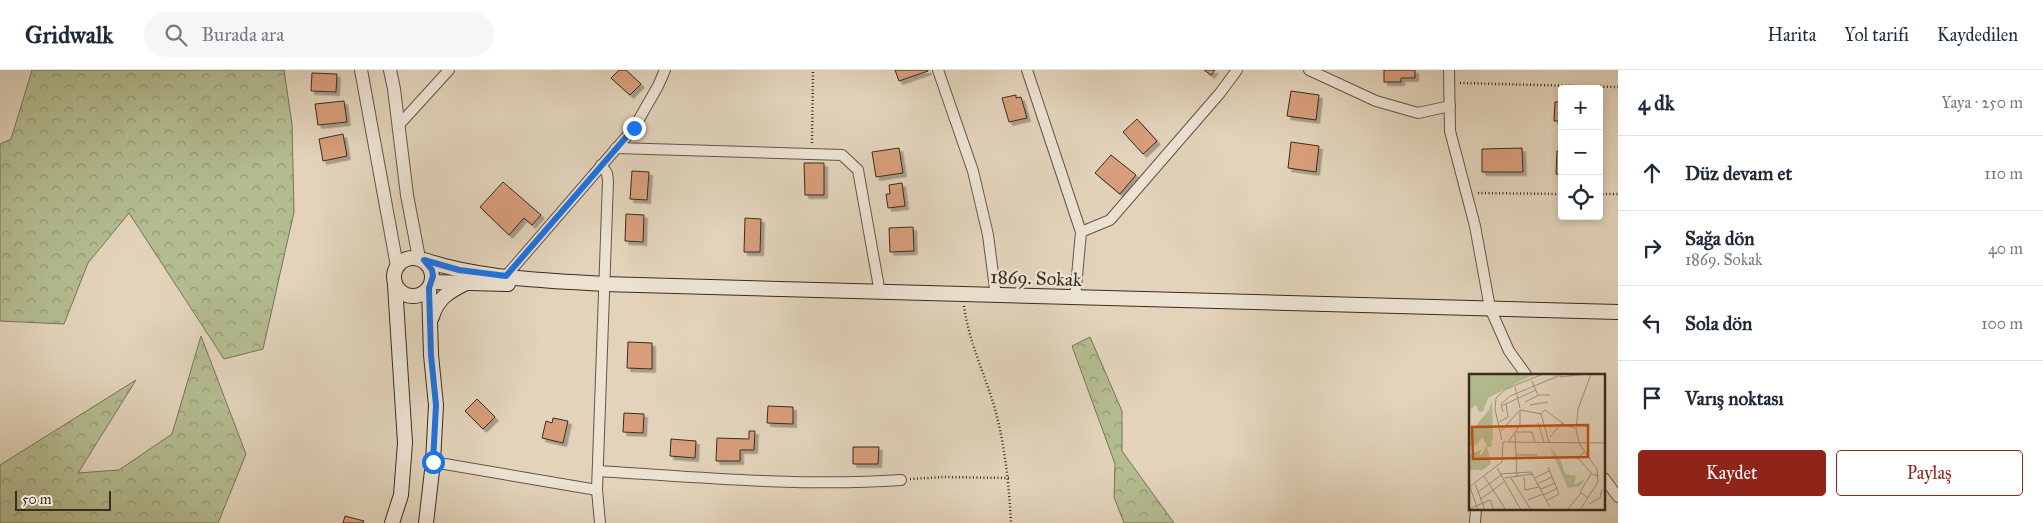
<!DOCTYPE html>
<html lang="tr">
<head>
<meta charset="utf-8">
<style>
  :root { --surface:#fff; --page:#f6f6f7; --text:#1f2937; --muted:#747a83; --line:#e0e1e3; --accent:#8f2418 }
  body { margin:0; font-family:"IM FELL Great Primer",serif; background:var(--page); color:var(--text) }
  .controls { position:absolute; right:15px; top:15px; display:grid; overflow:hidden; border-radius:5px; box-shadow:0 2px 8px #0003 }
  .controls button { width:45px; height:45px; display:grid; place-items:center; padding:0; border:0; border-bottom:1px solid var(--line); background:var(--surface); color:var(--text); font:25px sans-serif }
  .scale { position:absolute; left:15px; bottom:12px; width:96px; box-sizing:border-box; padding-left:5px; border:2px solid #382d1f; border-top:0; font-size:14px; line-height:18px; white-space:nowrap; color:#382d1f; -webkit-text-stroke:4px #ece2d2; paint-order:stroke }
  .stop { position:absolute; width:15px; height:15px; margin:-11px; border:4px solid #1a73e8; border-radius:50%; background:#fff }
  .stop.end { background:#1a73e8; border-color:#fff; box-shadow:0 1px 5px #0008 }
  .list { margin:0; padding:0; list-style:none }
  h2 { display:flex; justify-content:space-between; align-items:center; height:65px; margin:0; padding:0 20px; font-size:21px }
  h2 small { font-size:16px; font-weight:400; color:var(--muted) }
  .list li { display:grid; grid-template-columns:32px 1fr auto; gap:15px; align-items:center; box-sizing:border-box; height:75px; padding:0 20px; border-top:1px solid var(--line) }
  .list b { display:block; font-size:19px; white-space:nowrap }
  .list p { margin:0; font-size:16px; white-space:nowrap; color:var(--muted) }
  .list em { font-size:16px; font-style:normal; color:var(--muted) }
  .actions { display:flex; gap:10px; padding:15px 20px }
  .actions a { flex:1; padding:11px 0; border:1px solid var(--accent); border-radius:5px; text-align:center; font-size:18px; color:var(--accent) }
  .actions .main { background:var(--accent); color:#fff }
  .icon { flex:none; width:28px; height:28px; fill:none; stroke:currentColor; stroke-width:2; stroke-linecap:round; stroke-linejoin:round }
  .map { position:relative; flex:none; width:1618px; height:453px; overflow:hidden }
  header { display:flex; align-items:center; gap:30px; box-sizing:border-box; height:70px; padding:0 25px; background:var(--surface); border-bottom:1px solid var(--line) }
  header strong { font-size:24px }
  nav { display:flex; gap:28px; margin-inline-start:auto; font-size:18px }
  .search { width:350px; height:45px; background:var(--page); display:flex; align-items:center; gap:12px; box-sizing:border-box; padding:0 18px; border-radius:28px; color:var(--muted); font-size:19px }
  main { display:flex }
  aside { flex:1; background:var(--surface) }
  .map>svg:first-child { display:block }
  .forest { fill:url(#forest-crowns); stroke:#767458 }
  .building { fill:#d89d7a; stroke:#382d1f; filter:url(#shadow) }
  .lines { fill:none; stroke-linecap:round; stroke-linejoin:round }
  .minor-casing { stroke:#625646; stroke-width:12 }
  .tertiary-casing { stroke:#625646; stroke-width:14 }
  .secondary-casing { stroke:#382d1f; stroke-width:16 }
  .path { stroke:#382d1f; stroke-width:2.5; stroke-dasharray:1 2.5; stroke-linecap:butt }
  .minor { stroke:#ece2d2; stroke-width:10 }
  .tertiary { stroke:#ece2d2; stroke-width:12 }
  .secondary { stroke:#ece2d2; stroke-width:14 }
  .route { stroke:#1a73e8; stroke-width:6 }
  .labels { text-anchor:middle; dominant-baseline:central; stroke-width:4.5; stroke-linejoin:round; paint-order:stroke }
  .street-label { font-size:19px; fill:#382d1f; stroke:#ece2d2 }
  .inset-road { fill:none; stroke:#9e917c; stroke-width:1 }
  .view { fill:#c55010; fill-opacity:0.15; stroke:#c55010; stroke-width:2.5 }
  .inset-edge { fill:none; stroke:#382d1f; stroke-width:2.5 }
</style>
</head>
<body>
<header>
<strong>Gridwalk</strong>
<div class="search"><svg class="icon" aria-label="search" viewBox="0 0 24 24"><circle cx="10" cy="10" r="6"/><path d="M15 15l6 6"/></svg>Burada ara</div>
<nav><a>Harita</a><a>Yol tarifi</a><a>Kaydedilen</a></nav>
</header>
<main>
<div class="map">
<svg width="1618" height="453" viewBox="0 0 1618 453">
  <defs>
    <pattern id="forest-crowns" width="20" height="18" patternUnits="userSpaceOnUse" patternTransform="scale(1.25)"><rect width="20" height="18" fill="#b3bc90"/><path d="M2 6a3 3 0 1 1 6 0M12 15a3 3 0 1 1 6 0" fill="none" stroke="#939975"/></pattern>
    <filter id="shadow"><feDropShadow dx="3.5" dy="3.5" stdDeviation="0" flood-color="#0004"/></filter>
  </defs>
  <rect width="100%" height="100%" fill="#e2d3ba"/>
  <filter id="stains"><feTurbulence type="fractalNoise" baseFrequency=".004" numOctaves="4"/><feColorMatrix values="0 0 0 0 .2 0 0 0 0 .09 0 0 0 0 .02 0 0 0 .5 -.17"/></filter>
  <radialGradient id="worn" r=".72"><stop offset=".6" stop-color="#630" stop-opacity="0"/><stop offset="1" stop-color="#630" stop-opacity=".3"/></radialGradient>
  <g class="forest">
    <polygon points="32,0 284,0 292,54 294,142 263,279 224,289 129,143 88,193 64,254 0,251 0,74 11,69"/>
    <polygon points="201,266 246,384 218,453 0,453 0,395 136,310 78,403 119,400 172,364"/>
    <polygon points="1090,267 1122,341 1122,381 1174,453 1124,453 1114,427 1115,394 1072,276"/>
  </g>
  <g class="building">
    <polygon points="619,0 626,0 641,14 630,25 611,8"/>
    <polygon points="895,0 928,0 928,1 899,11"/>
    <polygon points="1204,0 1215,0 1211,5"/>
    <polygon points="1384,0 1415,0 1415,8 1401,8 1401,12 1384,12"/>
    <polygon points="312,3 337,4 336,22 311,21"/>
    <polygon points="1291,21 1319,25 1316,50 1287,46"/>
    <polygon points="1016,25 1016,28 1021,27 1027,48 1009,52 1002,28"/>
    <polygon points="344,31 347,52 318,55 315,34"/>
    <polygon points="1555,32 1562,32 1562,51 1554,51"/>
    <polygon points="1137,49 1157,71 1143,84 1123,62"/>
    <polygon points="343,64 347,86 323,91 319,69"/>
    <polygon points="1291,72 1319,76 1316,102 1288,98"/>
    <polygon points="899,78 903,103 876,107 872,82"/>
    <polygon points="1522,78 1523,102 1482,102 1482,79"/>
    <polygon points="1557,81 1562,81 1562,105 1556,104"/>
    <polygon points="1111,85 1136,105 1120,124 1095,103"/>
    <polygon points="804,93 824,93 824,125 805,125"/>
    <polygon points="632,101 649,102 647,130 630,129"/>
    <polygon points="503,112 541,145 532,155 524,148 509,165 480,137"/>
    <polygon points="902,113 905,136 888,138 886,124 890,124 889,115"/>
    <polygon points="626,144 644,145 643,172 625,171"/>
    <polygon points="745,148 761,149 760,182 744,182"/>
    <polygon points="913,157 914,181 890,182 889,158"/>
    <polygon points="628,272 652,273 652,299 627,298"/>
    <polygon points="477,329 495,347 483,359 465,341"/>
    <polygon points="768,336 793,337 793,354 767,353"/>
    <polygon points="624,343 644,344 643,363 623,362"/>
    <polygon points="553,348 568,351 563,373 542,368 546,351 552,353"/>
    <polygon points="749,361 755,361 754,380 740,380 740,391 716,391 717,368 749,369"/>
    <polygon points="671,369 696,371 695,388 670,386"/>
    <polygon points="853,377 879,377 878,394 853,394"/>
    <polygon points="345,446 364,451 363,453 343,453"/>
  </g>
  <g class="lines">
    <g class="minor-casing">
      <g id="minor">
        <polyline points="938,0 973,101 988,165 996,226"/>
        <polyline points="1027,0 1081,162 1075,228"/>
        <polyline points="1309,0 1376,31 1418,43 1450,36"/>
        <polyline points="1449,0 1450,61 1475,156 1490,238 1509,281 1527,306"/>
        <polyline points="398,56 449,0"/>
        <polyline points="616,78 842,85 858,100 880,223"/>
        <polyline points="1081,162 1110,150 1220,23 1237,0"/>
        <polyline points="506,206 634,58 658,16 665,0"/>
        <polyline points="433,392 597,420"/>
        <path d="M598,401c100,6 202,16 303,9"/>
        <polyline points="1604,408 1618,427"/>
        <polyline points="600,453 597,420 608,111 607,103 601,95"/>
        <polyline points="1475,453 1476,439"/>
      </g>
    </g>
    <g class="tertiary-casing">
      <g id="tertiary">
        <polyline points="361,0 397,196"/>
        <polyline points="390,0 394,19 407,125 419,188"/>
      </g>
    </g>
    <g class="secondary-casing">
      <g id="secondary">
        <circle cx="413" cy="207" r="19"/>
        <path d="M424,190c57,19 120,20 179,24l1015,28"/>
        <polyline points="432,212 508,214"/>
        <path d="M432,247c5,-18 16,-25 32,-33"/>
        <polyline points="392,453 401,425 405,373 395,215"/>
        <polyline points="426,453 433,392 436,335 431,285 429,218"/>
      </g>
    </g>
    <g class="path">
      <polyline points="1460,13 1618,17"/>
      <polyline points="812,73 813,0"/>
      <polyline points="1478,123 1562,124"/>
      <polyline points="1599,124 1618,124"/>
      <path d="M964,236c5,37 21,68 31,103 10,37 14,76 16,114"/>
      <polyline points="910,409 943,407 1009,408"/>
    </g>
    <use href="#minor" class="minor"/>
    <use href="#tertiary" class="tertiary"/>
    <use href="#secondary" class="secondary"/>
  </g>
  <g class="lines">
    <polyline class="route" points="433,392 436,335 431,285 429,218 433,206 432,200 424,190 459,200 506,206 634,58"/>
  </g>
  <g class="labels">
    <g class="street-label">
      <text transform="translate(1036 208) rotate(2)">1869. Sokak</text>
    </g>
  </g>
  <g transform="translate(1469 304)">
    <rect width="136" height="136" fill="#e2d3ba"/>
    <path d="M0,0h66l-47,24 -5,13 -4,1 -3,-7 -7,5zM23,27l1,36 -2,10h-4l4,17 -9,6h-13v-15l13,-6 -3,6h2l6,-10 -5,-8 -5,8 -8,1v-12l20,-24zM80,71l12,16 4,13 11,2 -2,9 11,-6 -5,7 -12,2z" fill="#b3bc90"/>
    <path class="inset-road" d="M91,0v3l26,-3M63,7l6,14M46,13l5,21M56,28l14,-7h11M61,31l18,-3M32,32l35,-16M34,38l-2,-8 9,-8 48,-20M30,48l9,-5 -2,-13M69,49l6,19M32,57l19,-21 22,4M47,58h16l3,10M46,59l2,44M81,63l12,-14M33,66l-7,-31 1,-11 10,-9 37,-15M40,67l11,-16v-15M34,68l103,1M80,68l-8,-28 4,-4 20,15 10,3M116,77l-7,7 14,16 7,2M47,81h21M28,94l24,42M31,100l31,-2 19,35M15,102l22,34M55,103l1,13 14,-3M35,104l29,-4M42,104l20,32M66,104l14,-7M6,110l10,26M68,110l15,-7M0,113l33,-25 1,-20M1,113l8,23M72,115l14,-6M9,118l23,-17M74,121l15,-7M119,124l-8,-6 11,-18M12,125l24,-18M59,126l15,-6M77,127l13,-7 -11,-27M120,130l11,-6 2,-9M0,135l21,-9 4,10M98,136l14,-17M111,136l18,-28 -1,-13 -17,-24 -4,-15 2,-21 13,-35"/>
    <path class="view" d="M119,51v32l-115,2 -1,-32z"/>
    <rect width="136" height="136" class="inset-edge"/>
  </g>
  <rect width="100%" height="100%" filter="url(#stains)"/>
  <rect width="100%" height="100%" fill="url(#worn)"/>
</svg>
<div class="controls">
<button>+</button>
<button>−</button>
<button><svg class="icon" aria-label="locate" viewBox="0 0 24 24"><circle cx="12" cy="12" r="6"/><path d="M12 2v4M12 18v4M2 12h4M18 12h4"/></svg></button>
</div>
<div class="scale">50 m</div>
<div class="stop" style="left:433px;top:392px"></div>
<div class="stop end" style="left:634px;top:58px"></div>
</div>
<aside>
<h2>4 dk<small>Yaya · 250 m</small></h2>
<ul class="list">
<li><svg class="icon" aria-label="ahead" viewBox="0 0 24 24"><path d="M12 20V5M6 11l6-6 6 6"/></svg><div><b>Düz devam et</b></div><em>110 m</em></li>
<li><svg class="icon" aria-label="right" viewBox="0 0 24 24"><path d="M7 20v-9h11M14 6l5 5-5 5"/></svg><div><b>Sağa dön</b><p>1869. Sokak</p></div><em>40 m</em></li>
<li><svg class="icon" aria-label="left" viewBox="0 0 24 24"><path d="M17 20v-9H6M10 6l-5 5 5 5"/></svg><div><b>Sola dön</b></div><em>100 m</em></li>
<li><svg class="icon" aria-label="arrive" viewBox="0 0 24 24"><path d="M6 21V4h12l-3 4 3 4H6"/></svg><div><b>Varış noktası</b></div></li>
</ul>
<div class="actions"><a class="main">Kaydet</a><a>Paylaş</a></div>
</aside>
</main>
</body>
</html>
